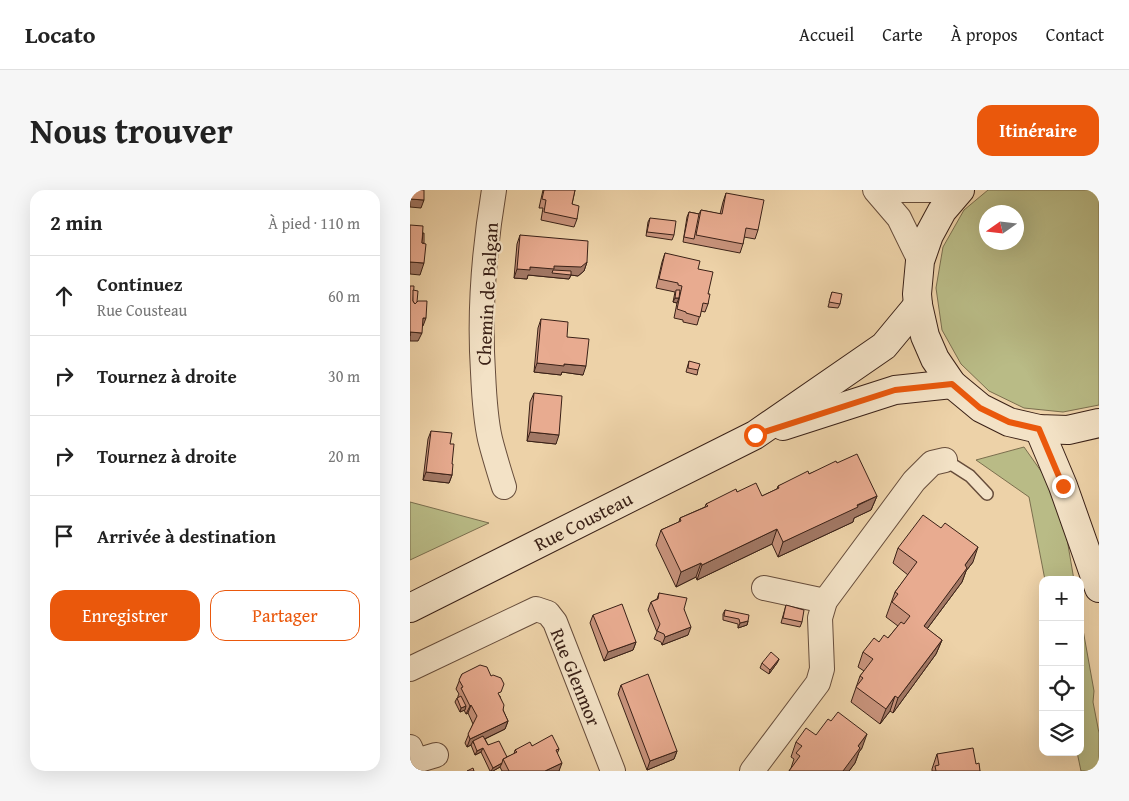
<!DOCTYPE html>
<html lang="fr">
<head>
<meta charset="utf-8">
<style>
  :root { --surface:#fff; --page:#f6f6f6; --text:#222; --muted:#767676; --line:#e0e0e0; --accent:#ea580c }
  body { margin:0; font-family:"Gentium Book Plus",serif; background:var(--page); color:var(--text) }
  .controls { position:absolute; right:15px; bottom:15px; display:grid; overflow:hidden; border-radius:10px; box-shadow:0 5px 20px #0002 }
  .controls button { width:45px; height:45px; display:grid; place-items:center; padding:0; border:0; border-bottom:1px solid var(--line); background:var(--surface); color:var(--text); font:25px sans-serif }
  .compass { position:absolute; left:569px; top:15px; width:45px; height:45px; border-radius:50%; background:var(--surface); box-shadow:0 5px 20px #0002; rotate:256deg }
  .stop { position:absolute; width:15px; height:15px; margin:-11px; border:4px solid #ea580c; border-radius:50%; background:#fff }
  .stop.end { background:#ea580c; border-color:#fff; box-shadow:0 1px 5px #0008 }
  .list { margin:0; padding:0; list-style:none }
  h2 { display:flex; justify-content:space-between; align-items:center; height:65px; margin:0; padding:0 20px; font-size:21px }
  h2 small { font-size:16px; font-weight:400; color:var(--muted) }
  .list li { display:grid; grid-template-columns:32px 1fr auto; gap:15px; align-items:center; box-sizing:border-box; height:80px; padding:0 20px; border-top:1px solid var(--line) }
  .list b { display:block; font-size:19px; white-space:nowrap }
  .list p { margin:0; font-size:16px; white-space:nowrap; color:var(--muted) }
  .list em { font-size:16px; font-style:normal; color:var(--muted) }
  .actions { display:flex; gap:10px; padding:15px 20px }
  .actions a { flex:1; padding:11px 0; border:1px solid var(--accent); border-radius:15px; text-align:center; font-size:18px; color:var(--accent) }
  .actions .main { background:var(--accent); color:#fff }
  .icon { flex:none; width:28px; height:28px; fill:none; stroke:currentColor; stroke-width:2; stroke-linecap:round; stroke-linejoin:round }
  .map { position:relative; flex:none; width:689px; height:581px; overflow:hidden; border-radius:15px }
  header { display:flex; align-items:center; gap:30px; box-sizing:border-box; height:70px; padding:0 25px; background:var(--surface); border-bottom:1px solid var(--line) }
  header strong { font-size:24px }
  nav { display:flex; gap:28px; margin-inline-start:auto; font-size:18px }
  .intro { display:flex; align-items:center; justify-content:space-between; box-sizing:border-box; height:120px; padding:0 30px }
  h1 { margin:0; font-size:35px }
  .button { padding:12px 22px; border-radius:15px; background:var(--accent); color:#fff; font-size:18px; font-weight:700 }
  main { display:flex; gap:30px; padding:0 30px }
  aside { flex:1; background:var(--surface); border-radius:15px; box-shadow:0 5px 20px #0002 }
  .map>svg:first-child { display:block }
  .green { fill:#b9bb86; stroke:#7a6e4e; fill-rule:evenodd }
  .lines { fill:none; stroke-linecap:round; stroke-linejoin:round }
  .service-casing { stroke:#674d3b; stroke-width:14 }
  .minor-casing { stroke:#674d3b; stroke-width:26 }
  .secondary-casing { stroke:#3a2117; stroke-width:30 }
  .service { stroke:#f3e2c6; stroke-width:11 }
  .minor { stroke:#f3e2c6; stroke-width:24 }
  .secondary { stroke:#f3e2c6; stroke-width:28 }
  .wall { fill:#c8937c; stroke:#3a2117 }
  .shaded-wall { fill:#a27865; stroke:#3a2117 }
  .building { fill:#e8ab90; stroke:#3a2117 }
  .route { stroke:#ea580c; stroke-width:6 }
  .labels { text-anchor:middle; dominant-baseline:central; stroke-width:4.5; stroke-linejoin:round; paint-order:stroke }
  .street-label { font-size:19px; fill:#3a2117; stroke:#f3e2c6 }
</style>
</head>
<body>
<header>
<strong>Locato</strong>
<nav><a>Accueil</a><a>Carte</a><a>À propos</a><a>Contact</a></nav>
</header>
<div class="intro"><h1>Nous trouver</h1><a class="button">Itinéraire</a></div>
<main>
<aside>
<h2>2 min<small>À pied · 110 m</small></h2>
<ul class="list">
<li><svg class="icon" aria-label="ahead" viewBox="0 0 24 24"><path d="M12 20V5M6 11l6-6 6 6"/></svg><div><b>Continuez</b><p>Rue Cousteau</p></div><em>60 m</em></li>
<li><svg class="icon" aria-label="right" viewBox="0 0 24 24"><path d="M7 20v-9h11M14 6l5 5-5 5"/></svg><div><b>Tournez à droite</b></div><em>30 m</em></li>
<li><svg class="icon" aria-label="right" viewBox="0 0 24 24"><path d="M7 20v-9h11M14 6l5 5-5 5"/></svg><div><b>Tournez à droite</b></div><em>20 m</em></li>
<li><svg class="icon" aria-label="arrive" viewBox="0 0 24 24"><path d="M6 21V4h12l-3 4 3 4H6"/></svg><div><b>Arrivée à destination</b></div></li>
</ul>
<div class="actions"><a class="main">Enregistrer</a><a>Partager</a></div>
</aside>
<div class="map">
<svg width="689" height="581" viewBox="0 0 689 581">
  <rect width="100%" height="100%" fill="#edd2a8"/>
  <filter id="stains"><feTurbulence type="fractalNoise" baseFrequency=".004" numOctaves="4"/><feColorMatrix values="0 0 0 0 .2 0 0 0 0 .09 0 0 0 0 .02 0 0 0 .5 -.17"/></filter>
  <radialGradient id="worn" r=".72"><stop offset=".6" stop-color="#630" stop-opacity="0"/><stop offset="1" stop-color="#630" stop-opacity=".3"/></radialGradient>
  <g class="green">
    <path d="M578,0h111v215l-36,7 -39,-4 -35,-17 -28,-27 -19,-34 -6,-42 7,-41 21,-37zM576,22h30v30h-30z"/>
    <polygon points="614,257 650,308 664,390 635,390 619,307 566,270"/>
    <polygon points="0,312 79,333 0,370"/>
    <polygon points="670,423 684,501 683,512 689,543 689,581 671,581 667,562 670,562"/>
  </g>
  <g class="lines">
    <g class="service-casing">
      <polyline id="service" points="535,270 560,286 577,304"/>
    </g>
    <g class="minor-casing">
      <g id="minor">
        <path d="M84,0c-10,60 -15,121 -11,182 1,22 2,45 7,67 4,16 9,32 14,48"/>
        <polyline points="465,0 489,28 510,71"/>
        <polyline points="469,0 550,0"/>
        <polyline points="354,398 415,411"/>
        <polyline points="0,479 126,419 138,423 145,432 203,581"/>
        <polyline points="0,557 6,571 26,565"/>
        <polyline points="342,581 408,493 412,479 410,428 415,411 504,291 522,273 535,270"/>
      </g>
    </g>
    <g class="secondary-casing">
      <g id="secondary">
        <polyline points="550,0 532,21 519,45 510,71 507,104 508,115 515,146 525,169 542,194 571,218 599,232 629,239 658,240 689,233"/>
        <polyline points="373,236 485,200 542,194"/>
        <polyline points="629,239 653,296 689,398"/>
        <polyline points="0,418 345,245 474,156 508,115"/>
      </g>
    </g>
    <use href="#service" class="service"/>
    <use href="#minor" class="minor"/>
    <use href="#secondary" class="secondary"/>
  </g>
  <g class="wall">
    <polygon points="133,0 165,0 162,14 167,29 164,37 131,30 133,18 129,18"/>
    <polygon points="316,3 348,40 345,49 334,47 333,54 330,63 273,52 277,27 279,22 289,24 291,20 310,24 313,12"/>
    <polygon points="240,28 264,45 262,50 236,46 238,32"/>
    <polygon points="110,45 177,72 174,81 168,86 161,85 159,89 118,85 117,89 104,88 107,54"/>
    <polygon points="255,63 288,79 298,104 298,114 295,122 291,121 287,135 273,132 273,130 264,128 267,113 263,112 265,102 246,98 252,72"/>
    <polygon points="422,102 430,114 428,118 418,117"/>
    <polygon points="131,129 157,147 173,185 152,182 151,185 124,182 128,138"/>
    <polygon points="279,171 288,180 287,185 276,182"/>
    <polygon points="124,203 146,254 117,251 120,212"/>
    <polygon points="21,241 40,254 42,285 39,293 13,290 18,249"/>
    <polygon points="427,273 467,306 461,320 444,328 443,332 368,367 362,354 287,390 286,387 266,397 246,355 251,340 269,332 270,328 295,317 296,314 327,302 352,306 367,299 368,296"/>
    <polygon points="488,358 563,372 556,381 552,392 517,439 532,450 526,464 483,523 480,521 470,534 441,512 450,486 454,481 448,477 453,462 469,452 478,448 488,436 476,427 485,402 498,385 483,373"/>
    <polygon points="249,403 274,419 278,445 252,455 251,452 244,449 247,442 238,420 241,412 247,409"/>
    <polygon points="376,415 392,432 390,437 371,433"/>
    <polygon points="315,420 338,431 337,435 328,438 328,434 313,430 313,424"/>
    <polygon points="183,425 226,452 223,460 194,471 180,433"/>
    <polygon points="369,469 367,473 359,484 350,478 352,473"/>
    <polygon points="52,484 90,506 93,520 98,531 95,539 75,549 78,555 97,567 104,564 105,560 122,556 149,559 147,564 149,581 92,581 90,577 83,581 80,581 71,562 65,565 61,555 57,557 55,553 63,534 58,523 56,524 54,520 50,522 45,512 47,508 48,507 48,506 49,504 46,499"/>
    <polygon points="211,495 267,561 264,569 237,580 208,504"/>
    <polygon points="406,545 452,558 449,562 445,573 439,581 379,581 381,578 384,569 381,567 386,552"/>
    <polygon points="527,564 566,574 570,581 522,581 522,579"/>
  </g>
  <g class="shaded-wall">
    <polygon points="0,9 14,10 11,18 0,17"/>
    <polygon points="0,72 14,73 10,85 0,84"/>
    <polygon points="177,72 174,81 168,86 161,85 159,89 118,85 117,89 104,88 107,79 120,77"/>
    <polygon points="265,108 269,108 267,113 263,112"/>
    <polygon points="13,128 16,128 13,136 10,136"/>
    <polygon points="0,142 12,143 8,151 0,151"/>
    <polygon points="127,173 154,174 176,176 173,185 152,182 151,185 124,182"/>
    <polygon points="120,242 149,245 146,254 117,251"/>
    <polygon points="16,282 42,285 39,293 13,290"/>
    <polygon points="467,306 461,320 444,328 443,332 368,367 373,352"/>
    <polygon points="367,339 362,354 287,390 292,375"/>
    <polygon points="568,357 563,372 556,381 552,392 508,451 514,436 555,375"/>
    <polygon points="291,373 286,387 266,397 271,382"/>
    <polygon points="338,431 337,435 328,438 330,433"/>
    <polygon points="281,437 278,445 252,455 255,447"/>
    <polygon points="532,450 526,464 483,523 488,508"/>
    <polygon points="226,452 223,460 194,471 198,462"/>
    <polygon points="369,469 367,473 359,484 360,480"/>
    <polygon points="485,506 480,521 470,534 476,519"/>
    <polygon points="61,515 58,523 56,524 60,516"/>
    <polygon points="56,516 55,520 50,522 51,518"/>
    <polygon points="98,531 95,539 64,554 63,551 61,555 57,557 60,549"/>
    <polygon points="457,544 452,558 449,562 445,573 439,581 433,581 448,556"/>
    <polygon points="73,558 71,562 65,565 67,561"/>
    <polygon points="267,561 264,569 237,580 240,571"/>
    <polygon points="92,573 90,577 83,581 81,581 83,578"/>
    <polygon points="152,573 149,581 135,581"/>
  </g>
  <g class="building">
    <polygon points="0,0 14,0 14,10 0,9"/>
    <polygon points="134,0 165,0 162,14 169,16 167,29 134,22 136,10 132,9"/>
    <polygon points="316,3 354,10 348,40 336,38 333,54 286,45 291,20 312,24"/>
    <polygon points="279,22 289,24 284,49 274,47"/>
    <polygon points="240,28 266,31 264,45 237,42"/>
    <polygon points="0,35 13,36 12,53 16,54 14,73 0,72"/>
    <polygon points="13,43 14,43 14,53 12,53"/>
    <polygon points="110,45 178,51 177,72 171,77 144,76 144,79 120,77 120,80 107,79"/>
    <polygon points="255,63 290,71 288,79 303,82 298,104 300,104 298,114 293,113 290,127 276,123 276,122 267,119 272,96 268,95 268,93 249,89"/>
    <polygon points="143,80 161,81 161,85 142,83"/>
    <polygon points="0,96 4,96 3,111 5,114 8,111 17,111 16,128 13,128 12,143 0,142 0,146"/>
    <polygon points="3,100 8,101 7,112 5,114 3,111"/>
    <polygon points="266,100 270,100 269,108 265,108"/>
    <polygon points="422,102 432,104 430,114 419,112"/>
    <polygon points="131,129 158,132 157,147 179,149 176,176 154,174 154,176 127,173"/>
    <polygon points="279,171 290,174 288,180 278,178"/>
    <polygon points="124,203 152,206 149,245 120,242"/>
    <polygon points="21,241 42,243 40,254 44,254 42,274 43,274 42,285 16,282"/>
    <polygon points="447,264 467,306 447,315 448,317 373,352 367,339 292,375 291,373 271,382 251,340 271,331 270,328 298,316 296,314 326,299 327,302 346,293 352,306 369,298 368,296 398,281 399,284 426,271 427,273"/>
    <polygon points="513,325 531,338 535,333 568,357 555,375 557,378 514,436 532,450 488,508 485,506 476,519 446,497 453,488 450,486 463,469 453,462 464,448 469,452 474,445 478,448 491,432 494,434 500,426 482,412 488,404 485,402 507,372 488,358"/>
    <polygon points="249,403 277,408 274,419 281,437 255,447 254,444 247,441 250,434 241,412 248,409"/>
    <polygon points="212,414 226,452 198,462 183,425"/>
    <polygon points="376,415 394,420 392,432 373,428"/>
    <polygon points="315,420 339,425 338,431 330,433 329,429 314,426"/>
    <polygon points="361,462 369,469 360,480 352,473"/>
    <polygon points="70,475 77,477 81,486 83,485 91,488 94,494 91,502 88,503 94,515 93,520 98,531 60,549 58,544 67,526 61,515 60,516 51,498 53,497 49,490 52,484"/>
    <polygon points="238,484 267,561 240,571 211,495"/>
    <polygon points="51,506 56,516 51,518 47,508"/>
    <polygon points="428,522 457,544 448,556 450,558 433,581 379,581 390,566 386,563 392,556 386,552 396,538 406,545 418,529 421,531"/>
    <polygon points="142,545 149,559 146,560 152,573 135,581 99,581 93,569 107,562 105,560 120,552 122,556"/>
    <polygon points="73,546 78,555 89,551 97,567 93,569 92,573 83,578 73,558 67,561 63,551"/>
    <polygon points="563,558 566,574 569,573 570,581 526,581 525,576 529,575 527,564"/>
    <polygon points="63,578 64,581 57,581"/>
  </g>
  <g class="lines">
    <polyline class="route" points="345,245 485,200 542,194 570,218 599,232 629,239 653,296"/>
  </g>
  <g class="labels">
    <g class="street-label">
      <text transform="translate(77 104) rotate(-87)">Chemin de Balgan</text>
      <text transform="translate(173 331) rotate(-27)">Rue Cousteau</text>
      <text transform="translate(166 487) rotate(68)">Rue Glenmor</text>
    </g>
  </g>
  <rect width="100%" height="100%" filter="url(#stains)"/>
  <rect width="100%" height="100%" fill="url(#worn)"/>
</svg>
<div class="controls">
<button>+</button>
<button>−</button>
<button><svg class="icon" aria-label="locate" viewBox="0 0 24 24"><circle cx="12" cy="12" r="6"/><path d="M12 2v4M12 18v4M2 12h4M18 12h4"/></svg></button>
<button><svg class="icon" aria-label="layers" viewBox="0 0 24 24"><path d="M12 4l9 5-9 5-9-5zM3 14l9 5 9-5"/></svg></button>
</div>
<svg class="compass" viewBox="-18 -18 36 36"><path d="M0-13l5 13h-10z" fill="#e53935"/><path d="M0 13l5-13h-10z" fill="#767676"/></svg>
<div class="stop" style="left:345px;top:245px"></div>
<div class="stop end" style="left:653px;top:296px"></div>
</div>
</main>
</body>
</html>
